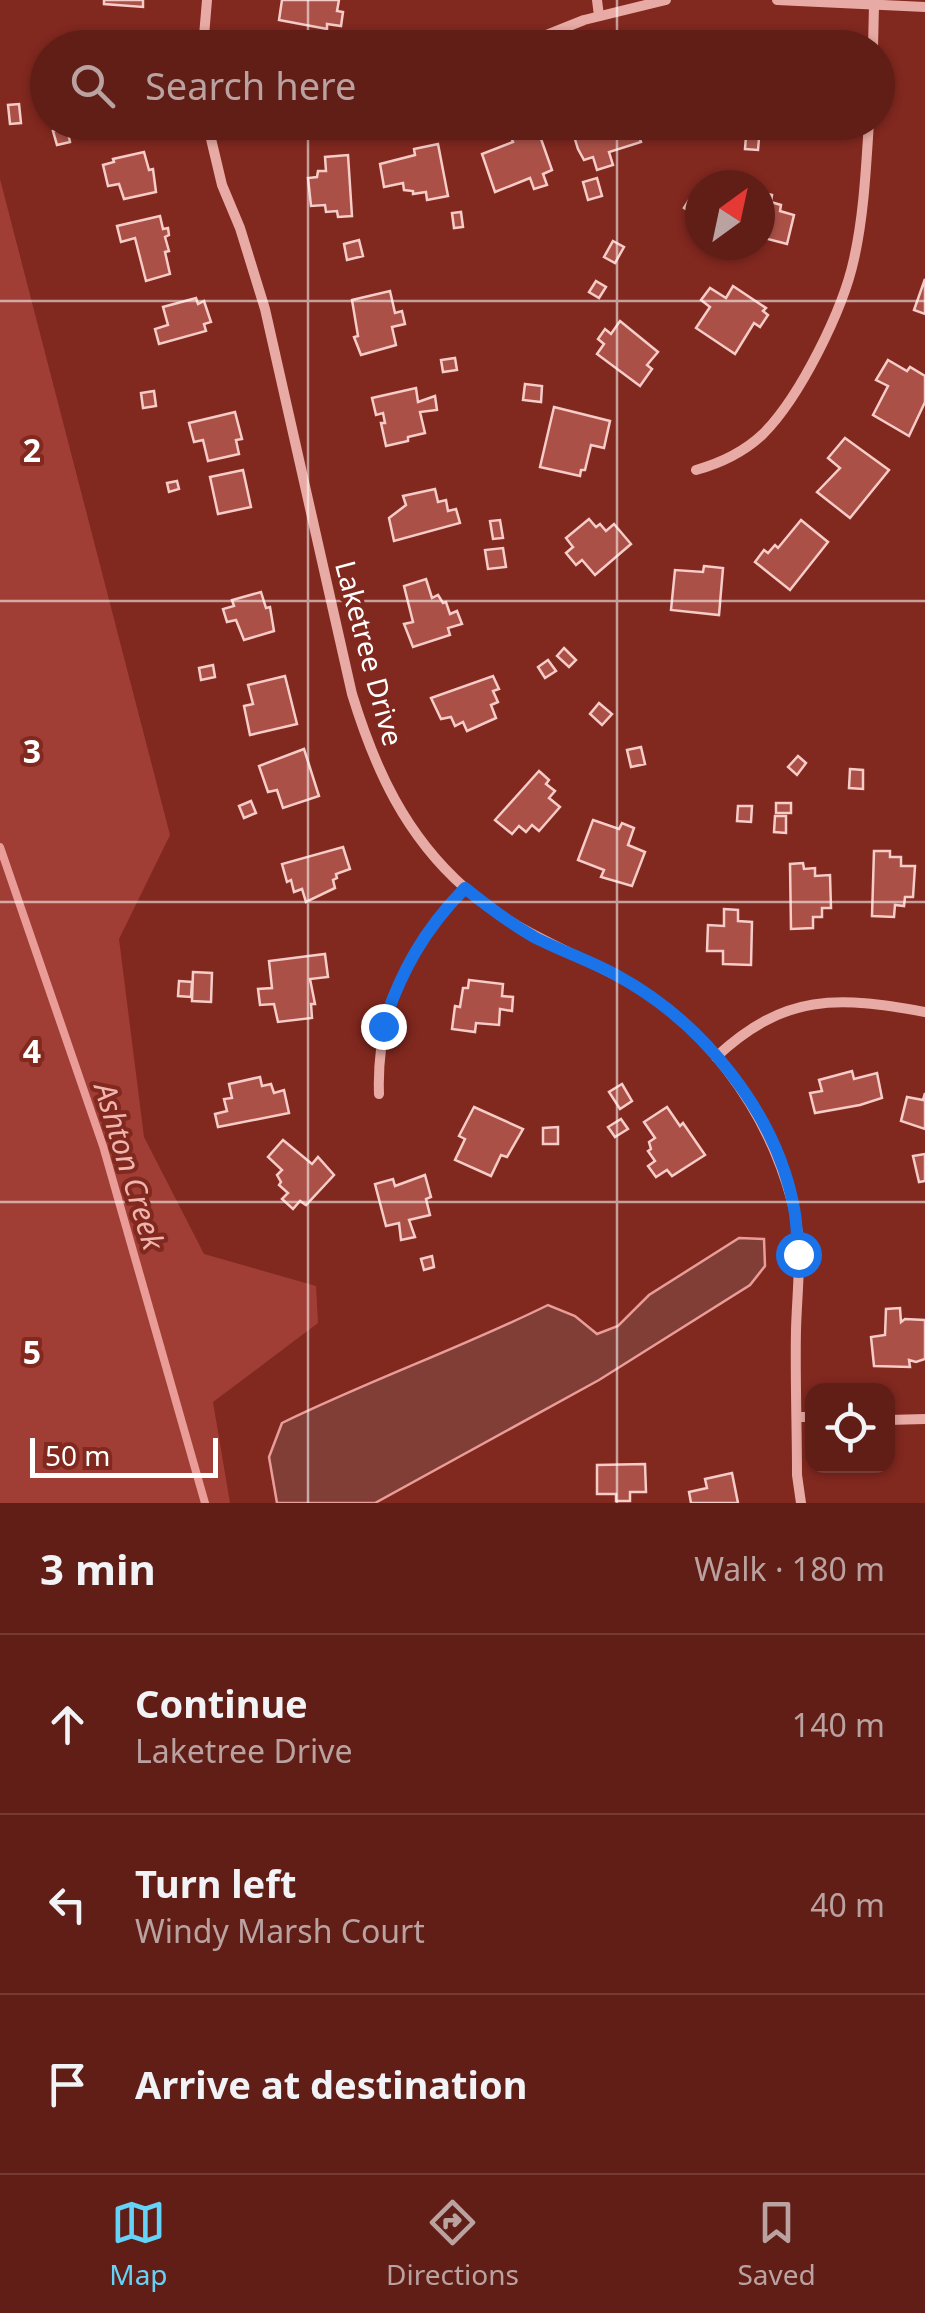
<!DOCTYPE html>
<html lang="en">
<head>
<meta charset="utf-8">
<style>
  :root { --surface:#611e17; --page:#6a2b24; --text:#f1f3f6; --muted:#baa2a1; --line:#753c36; --accent:#64d3f7 }
  body { margin:0; font-family:"Noto Sans",sans-serif; background:var(--page); color:var(--text) }
  .controls { position:absolute; right:30px; bottom:30px; display:grid; overflow:hidden; border-radius:20px; box-shadow:0 2px 8px #0004 }
  .controls button { width:90px; height:90px; display:grid; place-items:center; padding:0; border:0; border-bottom:2px solid var(--line); background:var(--surface); color:var(--text); font:50px sans-serif }
  .compass { position:absolute; left:685px; top:170px; width:90px; height:90px; border-radius:50%; background:var(--surface); box-shadow:0 2px 8px #0004; rotate:33deg }
  .scale { position:absolute; left:30px; bottom:25px; width:188px; box-sizing:border-box; padding-left:10px; border:5px solid #fff; border-top:0; font-size:28px; line-height:35px; white-space:nowrap; color:#fff; -webkit-text-stroke:8px #81281f; paint-order:stroke }
  .stop { position:absolute; width:30px; height:30px; margin:-22px; border:8px solid #1a73e8; border-radius:50%; background:#fff }
  .stop.end { background:#1a73e8; border-color:#fff; box-shadow:0 2px 10px #0008 }
  .list { margin:0; padding:0; list-style:none }
  h2 { display:flex; justify-content:space-between; align-items:center; height:130px; margin:0; padding:0 40px; font-size:42px }
  h2 small { font-size:32px; font-weight:400; color:var(--muted) }
  .list li { display:grid; grid-template-columns:65px 1fr auto; gap:30px; align-items:center; box-sizing:border-box; height:180px; padding:0 40px; border-top:2px solid var(--line) }
  .list b { display:block; font-size:38px; white-space:nowrap }
  .list p { margin:0; font-size:32px; white-space:nowrap; color:var(--muted) }
  .list em { font-size:32px; font-style:normal; color:var(--muted) }
  .icon { flex:none; width:55px; height:55px; fill:none; stroke:currentColor; stroke-width:2; stroke-linecap:round; stroke-linejoin:round }
  .map { position:relative; flex:none; width:925px; height:1503px; overflow:hidden }
  .search { position:absolute; background:var(--surface); box-shadow:0 2px 8px #0004; left:30px; right:30px; top:30px; height:110px; display:flex; align-items:center; gap:25px; box-sizing:border-box; padding:0 35px; border-radius:55px; color:var(--muted); font-size:38px }
  .sheet { height:670px; background:var(--surface) }
  nav { display:flex; justify-content:space-around; align-items:center; box-sizing:border-box; height:140px; border-top:2px solid var(--line); background:var(--surface); font-size:28px; color:var(--muted) }
  nav a { display:grid; justify-items:center; gap:5px }
  nav .on { color:var(--accent) }
  .map>svg:first-child { display:block }
  .green { fill:#a03e36 }
  .water { fill:#803e37; stroke:#ea9d98; stroke-width:2.5 }
  .lines { fill:none; stroke-linecap:round; stroke-linejoin:round }
  .stream { stroke:#ea9d98; stroke-width:8 }
  .building { fill:#aa5047; stroke:#f6ccc8; stroke-width:2.5 }
  .street { stroke:#e8aaa4; stroke-width:10 }
  .route { stroke:#1a73e8; stroke-width:12 }
  .grid { fill:none; stroke:#fff; stroke-width:2.5; stroke-opacity:0.55 }
  .labels { text-anchor:middle; dominant-baseline:central; stroke-width:8; stroke-linejoin:round; paint-order:stroke }
  .street-label { font-size:28px; fill:#fff; stroke:#81281f }
  .water-label { font-size:30px; font-style:italic; fill:#f0b4af; stroke:#81281f }
  .grid-label { font-size:32px; text-anchor:middle; font-weight:bold; fill:#fff; stroke:#81281f; stroke-width:8; stroke-linejoin:round; paint-order:stroke }
</style>
</head>
<body>
<div class="map">
<svg width="925" height="1503" viewBox="0 0 925 1503">
  <rect width="100%" height="100%" fill="#81281f"/>
  <polygon class="green" points="0,179 170,835 119,939 144,1137 204,1254 316,1286 318,1323 213,1402 230,1503 0,1503"/>
  <path class="water" d="M739,1238l25,1 1,27 -15,19 -151,95 -224,123h-98l-8,-46 13,-34c88,-43 179,-75 266,-118l27,11 22,18 21,-8 31,-31z"/>
  <g class="lines">
    <polyline class="stream" points="0,847 103,1146 205,1503"/>
  </g>
  <g class="building">
    <polygon points="104,0 143,0 143,7 104,4"/>
    <polygon points="282,0 339,0 337,11 343,12 341,26 327,24 327,29 279,20"/>
    <polygon points="136,34 136,48 111,48 111,35"/>
    <polygon points="19,104 21,123 10,124 8,105"/>
    <polygon points="530,122 536,137 540,136 552,170 543,174 547,185 534,189 530,178 495,192 482,154 513,142 508,129"/>
    <polygon points="574,122 634,122 641,142 609,152 613,165 597,170 593,157 584,160 578,149 573,133 577,132"/>
    <polygon points="67,128 70,142 57,145 53,131"/>
    <polygon points="746,136 759,138 758,150 745,149"/>
    <polygon points="438,144 448,196 427,200 426,192 413,194 413,191 404,190 403,183 384,187 380,164 415,155 414,149"/>
    <polygon points="144,152 149,170 153,169 156,192 124,199 119,184 108,186 103,165 114,162 113,159"/>
    <polygon points="348,155 352,216 338,217 337,211 326,212 325,205 311,206 308,178 317,177 318,171 326,171 325,157"/>
    <polygon points="597,178 602,196 588,200 583,182"/>
    <polygon points="760,192 772,195 771,202 781,205 780,211 794,215 787,244 760,237"/>
    <polygon points="689,200 700,207 699,218 684,208"/>
    <polygon points="461,212 463,227 454,228 452,213"/>
    <polygon points="160,216 163,229 168,228 169,235 165,237 169,251 165,252 170,274 146,281 135,238 121,242 117,226"/>
    <polygon points="359,240 363,256 347,260 344,244"/>
    <polygon points="613,241 624,247 615,263 604,257"/>
    <polygon points="925,279 925,314 914,310"/>
    <polygon points="596,281 606,287 599,298 589,292"/>
    <polygon points="733,286 766,308 763,311 768,315 760,327 754,323 735,354 696,328 710,307 701,300 710,288 726,298"/>
    <polygon points="390,291 395,313 402,311 405,324 392,327 396,345 361,355 354,337 358,336 352,300"/>
    <polygon points="196,298 198,304 204,301 211,322 204,324 206,331 159,344 155,329 168,325 163,307"/>
    <polygon points="620,321 658,352 647,365 652,369 640,386 597,354 604,344 598,339 605,329 611,334"/>
    <polygon points="455,358 457,370 443,372 441,360"/>
    <polygon points="888,360 907,371 910,367 925,376 925,402 909,436 873,415 888,386 876,380"/>
    <polygon points="525,384 542,386 541,402 523,400"/>
    <polygon points="416,388 418,402 435,396 437,410 420,412 425,433 408,437 408,441 386,446 381,423 385,423 383,413 376,415 372,398"/>
    <polygon points="154,391 156,406 143,408 141,393"/>
    <polygon points="554,407 610,421 604,448 591,445 585,470 581,470 580,476 540,467"/>
    <polygon points="235,412 242,439 236,440 239,454 208,461 203,440 194,442 189,423"/>
    <polygon points="845,438 889,470 850,518 817,492 840,468 828,458"/>
    <polygon points="243,470 251,507 218,514 210,477"/>
    <polygon points="177,481 179,489 169,492 167,483"/>
    <polygon points="435,489 438,502 446,500 448,511 456,509 460,523 394,541 389,518 406,505 403,496"/>
    <polygon points="589,519 596,527 600,524 606,531 614,524 631,544 595,575 582,560 576,565 566,553 573,547 566,538"/>
    <polygon points="500,520 503,538 493,539 490,521"/>
    <polygon points="801,520 828,542 790,590 755,562 764,550 768,553 775,545 778,548"/>
    <polygon points="503,548 506,567 488,569 485,550"/>
    <polygon points="704,566 723,568 719,615 671,610 675,570 703,572"/>
    <polygon points="426,579 432,598 438,595 443,603 446,602 450,614 457,611 462,624 448,628 450,635 413,647 404,624 413,622 404,586"/>
    <polygon points="261,592 266,608 270,607 274,631 244,640 236,620 227,622 223,609 234,606 232,600"/>
    <polygon points="564,648 576,660 569,667 557,656"/>
    <polygon points="548,660 556,671 545,678 538,667"/>
    <polygon points="213,665 215,677 201,680 199,668"/>
    <polygon points="285,676 297,724 250,735 244,706 253,704 248,685"/>
    <polygon points="493,676 499,689 493,691 498,702 491,705 496,718 467,731 463,722 455,726 451,717 441,719 431,698"/>
    <polygon points="599,703 612,714 602,725 590,714"/>
    <polygon points="641,747 645,764 631,767 627,750"/>
    <polygon points="304,749 319,796 283,808 277,790 268,792 259,766"/>
    <polygon points="798,756 806,763 797,775 788,767"/>
    <polygon points="850,769 863,770 863,789 849,788"/>
    <polygon points="539,771 549,780 546,784 555,791 549,798 560,807 539,831 532,825 526,832 519,826 512,834 495,820"/>
    <polygon points="251,801 256,813 244,818 239,806"/>
    <rect x="776" y="803" width="15" height="10"/>
    <polygon points="738,806 752,806 751,822 737,821"/>
    <polygon points="775,816 786,816 786,833 774,832"/>
    <polygon points="593,820 619,829 622,823 634,828 628,845 645,852 632,886 601,877 604,870 578,860"/>
    <polygon points="343,847 350,869 336,874 337,878 333,880 335,888 306,902 302,889 294,892 291,880 287,882 282,864"/>
    <polygon points="874,851 890,851 890,857 901,857 901,866 915,866 913,897 905,897 904,906 895,905 894,917 872,916"/>
    <polygon points="803,863 804,869 815,868 815,876 830,875 831,908 822,908 822,917 813,917 813,928 791,929 790,864"/>
    <polygon points="724,909 738,910 738,921 752,922 751,965 723,964 723,951 707,951 708,925 724,926"/>
    <polygon points="325,954 328,977 310,979 315,1004 311,1004 312,1018 278,1022 274,1004 260,1005 258,989 272,988 269,961"/>
    <polygon points="193,972 212,973 211,1002 192,1001"/>
    <polygon points="469,980 503,984 502,996 513,997 512,1011 500,1009 499,1025 476,1023 475,1032 452,1029 455,1006 460,1007 463,988 468,988"/>
    <polygon points="179,981 192,982 191,997 178,996"/>
    <polygon points="852,1071 854,1079 877,1073 882,1098 860,1105 815,1113 810,1093 822,1091 819,1080"/>
    <polygon points="260,1077 262,1086 271,1084 274,1093 284,1090 289,1113 218,1127 215,1114 227,1111 224,1099 232,1098 229,1084"/>
    <polygon points="622,1084 632,1101 620,1109 609,1092"/>
    <polygon points="925,1093 925,1129 901,1121 907,1097 923,1100"/>
    <polygon points="474,1107 523,1129 507,1157 501,1155 491,1176 455,1160 465,1139 459,1136"/>
    <polygon points="667,1107 680,1126 683,1123 705,1155 672,1176 667,1170 656,1177 648,1166 655,1161 648,1151 651,1149 649,1142 655,1138 644,1122"/>
    <polygon points="621,1119 628,1129 615,1137 608,1127"/>
    <polygon points="558,1127 558,1144 543,1144 543,1128"/>
    <polygon points="283,1140 312,1164 318,1157 334,1175 306,1205 300,1201 293,1209 282,1199 288,1193 279,1185 281,1182 277,1175 282,1170 268,1157"/>
    <polygon points="925,1154 925,1181 919,1182 913,1156"/>
    <polygon points="425,1175 431,1197 426,1199 430,1215 409,1220 415,1237 401,1240 399,1223 386,1226 375,1184 393,1179 395,1186"/>
    <polygon points="432,1256 434,1267 424,1270 421,1259"/>
    <polygon points="900,1308 901,1322 905,1319 925,1320 925,1359 916,1362 909,1360 910,1367 874,1366 871,1337 885,1335 886,1309"/>
    <polygon points="645,1464 646,1492 630,1492 630,1501 616,1501 616,1494 597,1494 597,1465"/>
    <polygon points="732,1473 738,1503 691,1503 689,1492 707,1488 705,1479"/>
  </g>
  <g class="lines">
    <g class="street">
      <polyline points="597,0 599,16"/>
      <polyline points="777,0 925,7"/>
      <polyline points="203,48 207,0"/>
      <polyline points="514,48 584,20 666,0"/>
      <polyline points="873,48 874,5"/>
      <path d="M207,122l15,63 18,43 25,81 87,385c23,75 53,141 113,194 44,40 98,60 150,87 88,45 152,133 177,227 12,41 5,86 4,128 -1,48 1,97 1,145l4,28"/>
      <path d="M696,470c25,-7 48,-18 67,-36 37,-37 80,-124 91,-175 10,-44 12,-92 15,-137"/>
      <path d="M716,1057c69,-64 121,-61 209,-45"/>
      <path d="M379,1094c-3,-82 29,-148 86,-205"/>
      <polyline points="797,1417 812,1417"/>
      <polyline points="888,1420 925,1419"/>
    </g>
  </g>
  <g class="lines">
    <path class="route" d="M383,1026c18,-55 41,-96 82,-138 22,18 45,35 69,49 27,14 57,24 84,39 84,46 158,136 176,232 3,15 3,30 4,46"/>
  </g>
  <path class="grid" d="M308,0v48M617,0v48M308,122v1381M617,122v1381M0,301h925M0,601h925M0,902h925M0,1202h925"/>
  <g class="labels">
    <g class="street-label">
      <text transform="translate(370 653) rotate(75)">Laketree Drive</text>
    </g>
    <g class="water-label">
      <text transform="translate(130 1166) rotate(73)">Ashton Creek</text>
    </g>
  </g>
  <g class="grid-label">
    <text x="32" y="462">2</text>
    <text x="32" y="763">3</text>
    <text x="32" y="1063">4</text>
    <text x="32" y="1364">5</text>
  </g>
</svg>
<div class="controls">
<button><svg class="icon" aria-label="locate" viewBox="0 0 24 24"><circle cx="12" cy="12" r="6"/><path d="M12 2v4M12 18v4M2 12h4M18 12h4"/></svg></button>
</div>
<svg class="compass" viewBox="-18 -18 36 36"><path d="M0-13l5 13h-10z" fill="#e53935"/><path d="M0 13l5-13h-10z" fill="#baa2a1"/></svg>
<div class="scale">50 m</div>
<div class="stop" style="left:798px;top:1254px"></div>
<div class="stop end" style="left:383px;top:1026px"></div>
<div class="search"><svg class="icon" aria-label="search" viewBox="0 0 24 24"><circle cx="10" cy="10" r="6"/><path d="M15 15l6 6"/></svg>Search here</div>
</div>
<section class="sheet">
<h2>3 min<small>Walk · 180 m</small></h2>
<ul class="list">
<li><svg class="icon" aria-label="ahead" viewBox="0 0 24 24"><path d="M12 20V5M6 11l6-6 6 6"/></svg><div><b>Continue</b><p>Laketree Drive</p></div><em>140 m</em></li>
<li><svg class="icon" aria-label="left" viewBox="0 0 24 24"><path d="M17 20v-9H6M10 6l-5 5 5 5"/></svg><div><b>Turn left</b><p>Windy Marsh Court</p></div><em>40 m</em></li>
<li><svg class="icon" aria-label="arrive" viewBox="0 0 24 24"><path d="M6 21V4h12l-3 4 3 4H6"/></svg><div><b>Arrive at destination</b></div></li>
</ul>
</section>
<nav>
<a class="on"><svg class="icon" aria-label="map" viewBox="0 0 24 24"><path d="M3 6l6-2 6 2 6-2v14l-6 2-6-2-6 2zM9 4v14M15 6v14"/></svg>Map</a>
<a><svg class="icon" aria-label="directions" viewBox="0 0 24 24"><path d="M12 3l9 9-9 9-9-9zM9 14v-3h6M13 9l2 2-2 2"/></svg>Directions</a>
<a><svg class="icon" aria-label="saved" viewBox="0 0 24 24"><path d="M7 4h10v16l-5-4-5 4z"/></svg>Saved</a>
</nav>
</body>
</html>
